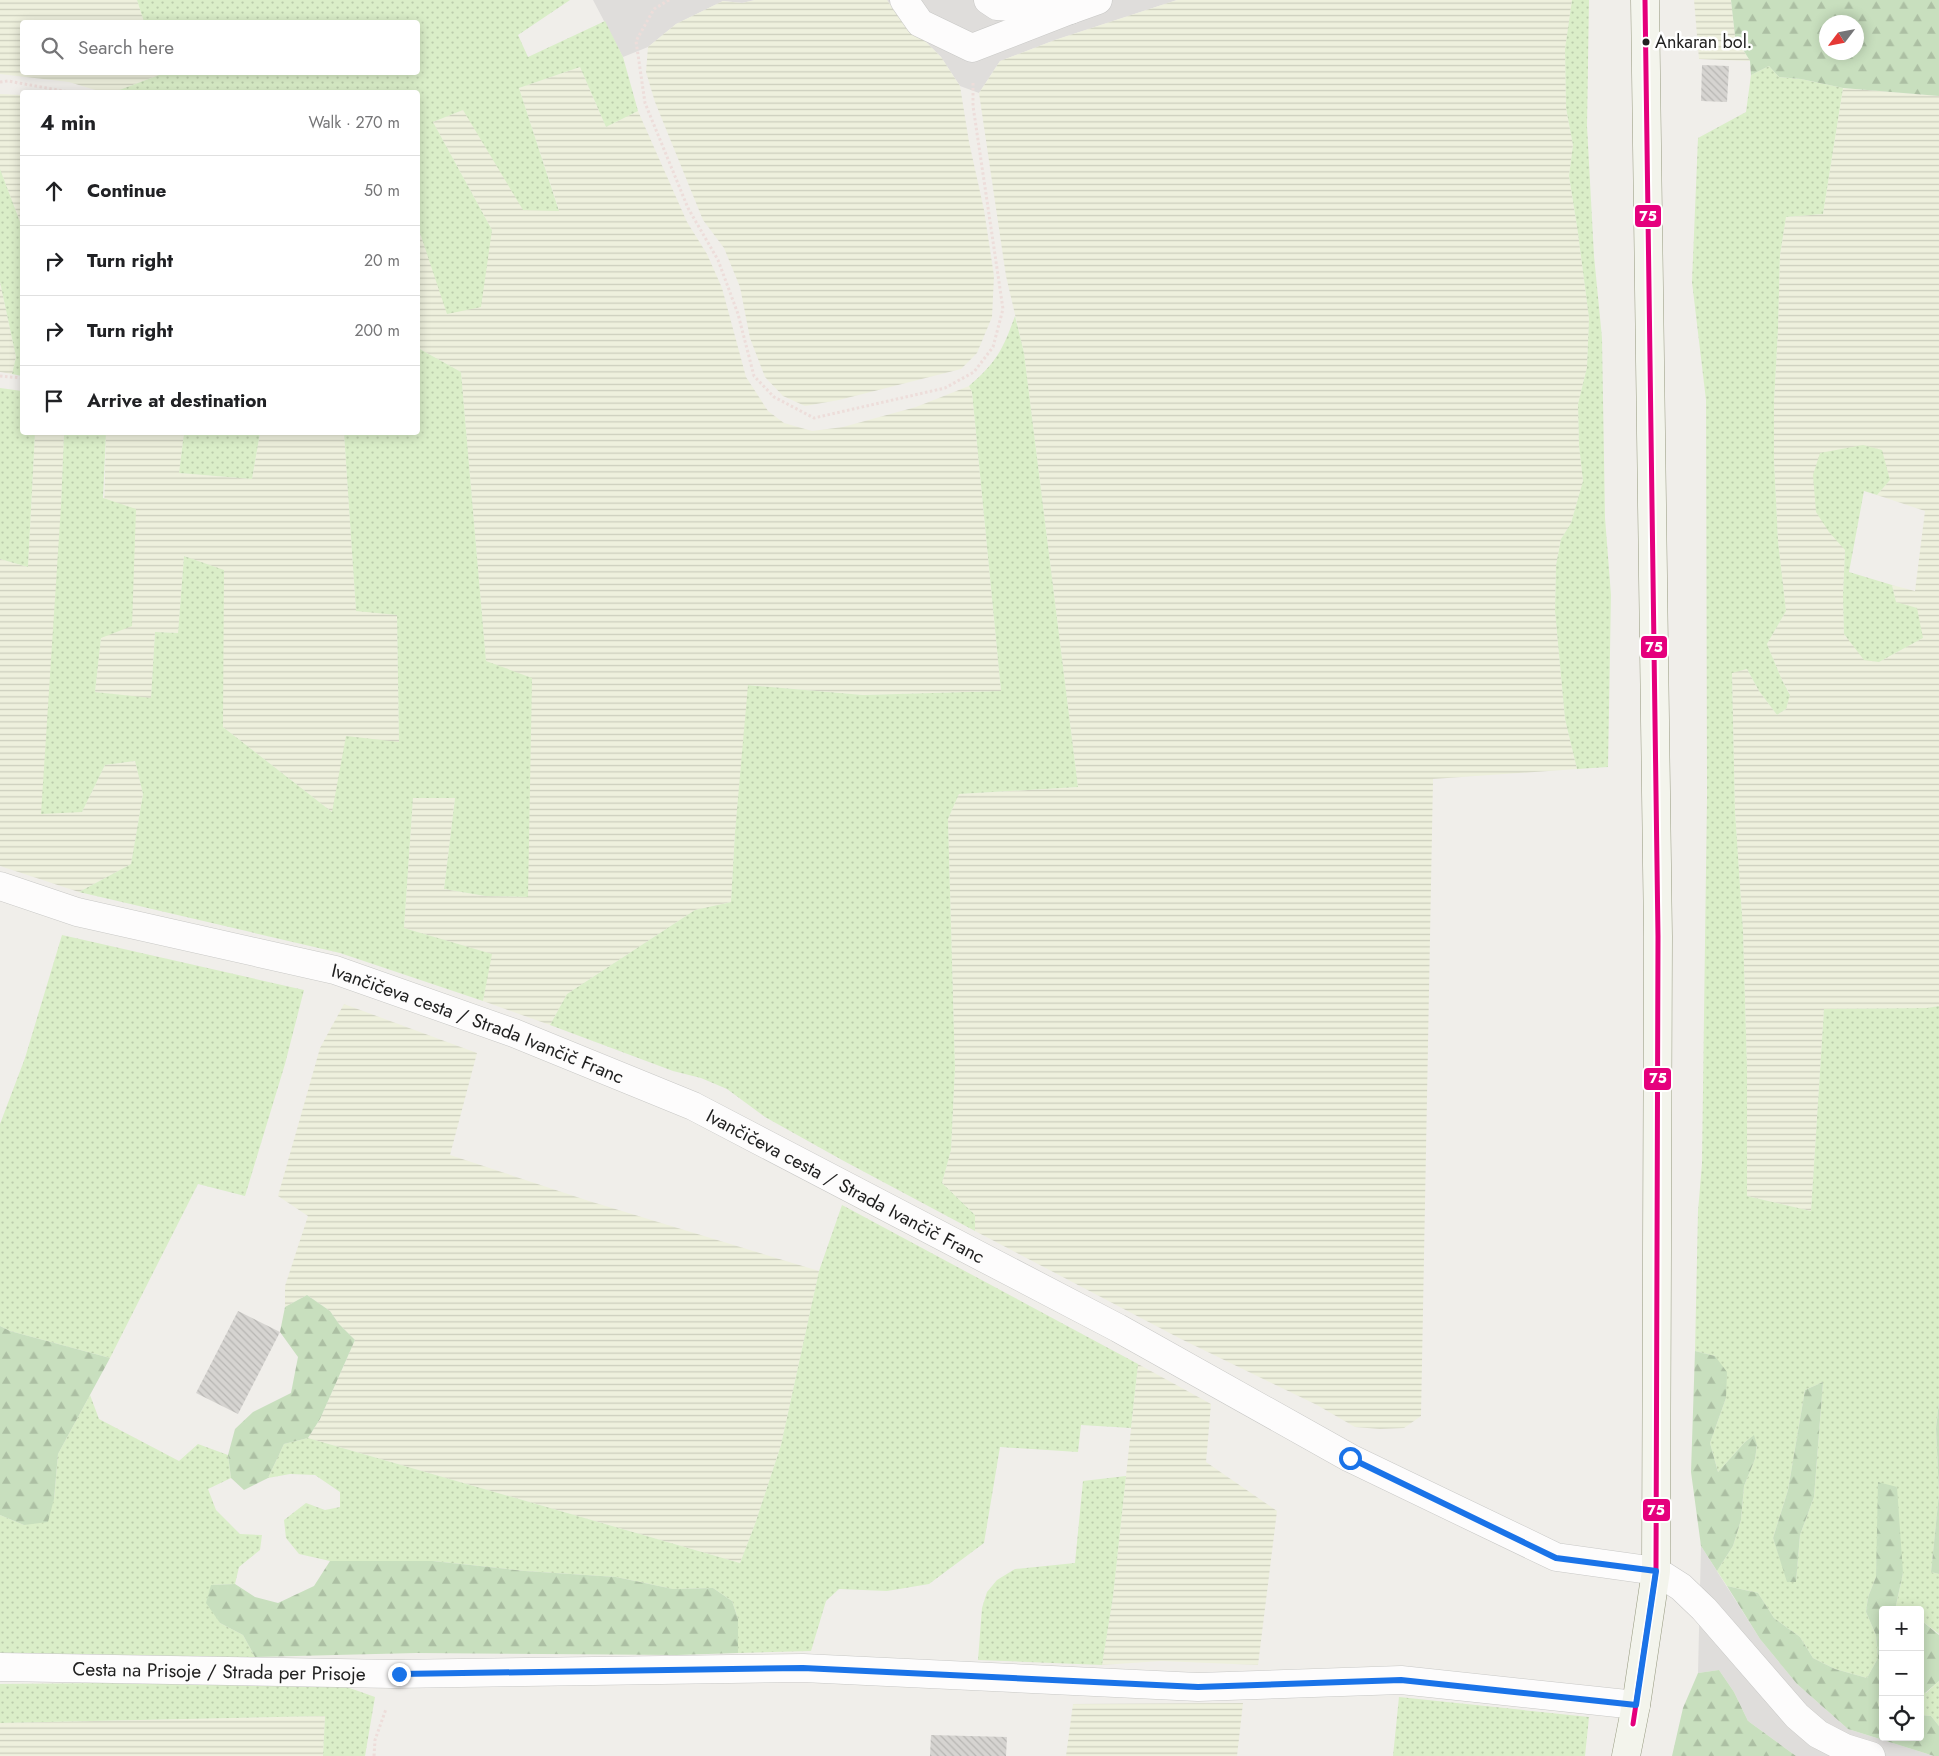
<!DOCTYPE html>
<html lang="en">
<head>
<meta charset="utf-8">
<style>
  :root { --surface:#fff; --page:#f6f6f6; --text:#202124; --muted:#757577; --line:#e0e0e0 }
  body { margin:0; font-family:Jost,sans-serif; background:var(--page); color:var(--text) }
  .controls { position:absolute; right:15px; bottom:15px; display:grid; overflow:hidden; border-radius:5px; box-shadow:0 2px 12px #0003 }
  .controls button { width:45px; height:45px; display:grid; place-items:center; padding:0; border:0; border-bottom:1px solid var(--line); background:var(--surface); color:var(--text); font:25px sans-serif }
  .compass { position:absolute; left:1819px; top:15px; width:45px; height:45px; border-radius:50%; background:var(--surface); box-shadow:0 2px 12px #0003; rotate:238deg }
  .stop { position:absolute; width:15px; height:15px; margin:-11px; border:4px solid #1a73e8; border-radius:50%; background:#fff }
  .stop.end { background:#1a73e8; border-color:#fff; box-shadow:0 1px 5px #0008 }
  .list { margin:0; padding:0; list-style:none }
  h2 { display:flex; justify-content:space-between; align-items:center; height:65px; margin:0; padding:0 20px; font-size:21px }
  h2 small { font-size:16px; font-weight:400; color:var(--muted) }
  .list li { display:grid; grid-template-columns:32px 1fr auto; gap:15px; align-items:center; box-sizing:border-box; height:70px; padding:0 20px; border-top:1px solid var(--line) }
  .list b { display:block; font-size:19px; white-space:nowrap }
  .list em { font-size:16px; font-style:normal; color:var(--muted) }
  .icon { flex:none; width:28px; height:28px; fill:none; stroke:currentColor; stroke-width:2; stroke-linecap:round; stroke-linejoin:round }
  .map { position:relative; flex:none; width:1939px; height:1756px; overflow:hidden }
  .search { position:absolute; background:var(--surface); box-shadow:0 2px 12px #0003; left:20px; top:20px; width:400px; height:55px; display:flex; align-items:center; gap:12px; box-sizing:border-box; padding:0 18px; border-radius:5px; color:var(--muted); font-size:19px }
  .panel { position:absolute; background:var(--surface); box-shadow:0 2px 12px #0003; left:20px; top:90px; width:400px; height:345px; border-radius:5px }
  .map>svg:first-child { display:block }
  .residential { fill:#dfdddb }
  .farmland { fill:url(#farmland-rules); fill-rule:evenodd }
  .grass { fill:url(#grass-dots); fill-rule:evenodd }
  .forest { fill:url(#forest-firs); fill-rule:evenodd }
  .building { fill:url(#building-back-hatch) }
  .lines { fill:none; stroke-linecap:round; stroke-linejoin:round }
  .minor-casing { stroke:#c8c8c6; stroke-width:29 }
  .secondary-casing { stroke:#979a80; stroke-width:29 }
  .path { stroke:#edddda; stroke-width:3; stroke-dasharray:2.5 2.5; stroke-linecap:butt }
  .minor { stroke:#fdfcfc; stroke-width:28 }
  .secondary { stroke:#f3f4ec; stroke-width:28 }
  .bus-1-casing { stroke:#fff; stroke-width:9 }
  .bus-1 { stroke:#e5007d; stroke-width:5 }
  .route { stroke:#1a73e8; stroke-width:6 }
  .bus-dot { fill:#212121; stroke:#fff; stroke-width:2 }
  .labels { text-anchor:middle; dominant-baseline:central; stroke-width:5; stroke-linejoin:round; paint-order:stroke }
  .bus-label { font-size:18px; fill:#212121; stroke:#fff; text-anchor:start }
  .street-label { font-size:19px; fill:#212121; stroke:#fff }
  .line-badge { stroke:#fff; stroke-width:2 }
  .badge-label { font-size:14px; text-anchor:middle; font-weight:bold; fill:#fff }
</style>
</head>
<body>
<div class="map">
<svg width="1939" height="1756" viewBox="0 0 1939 1756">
  <defs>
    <pattern id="farmland-rules" width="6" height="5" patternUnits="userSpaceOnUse" patternTransform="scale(1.25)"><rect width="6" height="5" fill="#eef0dd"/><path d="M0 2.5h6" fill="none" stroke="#cccebd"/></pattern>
    <pattern id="grass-dots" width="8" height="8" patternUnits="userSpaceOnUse" patternTransform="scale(1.25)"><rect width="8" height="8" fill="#daeec8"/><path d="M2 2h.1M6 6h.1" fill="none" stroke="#bbccac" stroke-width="1.8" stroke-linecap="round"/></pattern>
    <pattern id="forest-firs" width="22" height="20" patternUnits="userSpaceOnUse" patternTransform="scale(1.25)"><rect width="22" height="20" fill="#c8dfbe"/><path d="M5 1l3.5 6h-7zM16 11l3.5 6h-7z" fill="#acbfa3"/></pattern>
    <pattern id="building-back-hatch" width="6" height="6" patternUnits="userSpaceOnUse" patternTransform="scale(1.25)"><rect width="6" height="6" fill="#d6d4d1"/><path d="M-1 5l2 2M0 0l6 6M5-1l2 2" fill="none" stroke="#b7b6b3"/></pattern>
  </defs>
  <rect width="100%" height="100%" fill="#f0eeea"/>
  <g class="residential">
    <polygon points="593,0 755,0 742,3 723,1 676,24 648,47 623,57"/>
    <polygon points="887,0 1177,0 1055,40 1000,61 979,93 960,86 941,57 894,10"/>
    <polygon points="1701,1546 1760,1639 1797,1684 1848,1729 1934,1756 1796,1756 1748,1721 1734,1692 1719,1670 1698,1673"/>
  </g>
  <g class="farmland">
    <polygon points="0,0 137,0 144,22 22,22 22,72 158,72 159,75 114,92 102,92 69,82 0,74"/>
    <polygon points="755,0 887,0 894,10 941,57 960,86 969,142 984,210 994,276 992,317 977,353 961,369 839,400 805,406 783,396 765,377 750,338 740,287 724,248 703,220 655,102 646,72 648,47 676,24 723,1 742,3"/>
    <polygon points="1177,0 1572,0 1565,50 1566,108 1573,145 1569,176 1578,233 1589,318 1587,367 1578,404 1579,445 1583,481 1571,523 1561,539 1556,565 1555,611 1565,719 1577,769 1433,779 1421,1416 1404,1428 1380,1429 1355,1427 1317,1405 1181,1339 975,1231 975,1215 942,1183 951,1150 955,1068 948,819 959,794 1078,787 1024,353 1006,276 979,93 1000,61 1055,40"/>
    <polygon points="1694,0 1731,0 1735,36 1750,61 1699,59"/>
    <polygon points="580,67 606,127 638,111 687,222 707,254 722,288 746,377 768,411 784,423 812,431 843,427 916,407 969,386 972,392 1001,691 863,695 749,685 735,832 731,902 695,910 567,994 550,1025 483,1001 491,954 404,928 413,798 455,798 444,889 485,896 527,897 486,662 461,372 418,348 418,227 448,314 492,230 433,122 463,110 559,210 519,88"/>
    <path d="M1843,88l96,8v910l-12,2 -103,1 -13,202 -64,-15v-127l-4,-139 -8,-119 -3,-139 15,-3 12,22 18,24 9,-6 4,-15 -8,-14 -15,-36 19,-33 -8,-70 -4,-81v-58l4,-73 2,-74 6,-38 37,-3zM1863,445l27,35 -13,15 48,16 -10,80 -23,-6 4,17 27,36 -44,24 -25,-16 -10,-12 -1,-38 2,-46z"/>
    <polygon points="0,94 22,95 22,227 0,169"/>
    <polygon points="0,282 16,357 12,374 0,372"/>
    <polygon points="35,433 64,433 61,506 82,812 105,765 135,761 143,794 131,864 79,892 0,866 0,559 28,567"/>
    <polygon points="106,433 184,433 179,473 252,479 260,433 344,433 356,610 397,615 399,742 332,812 223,727 223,570 184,556 178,633 155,632 151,699 95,692 101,638"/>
    <polygon points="344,1004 477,1053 450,1155 589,1201 819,1271 781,1445 755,1524 740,1563 308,1438 320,1419 355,1340 339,1324 330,1311 307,1295 285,1307 285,1286 308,1216 278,1196 320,1048"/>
    <polygon points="1138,1364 1211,1404 1206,1462 1277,1511 1258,1665 1161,1661 1102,1665 1113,1597"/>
    <polygon points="1243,1703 1237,1756 1066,1756 1073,1704"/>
    <polygon points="325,1716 323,1756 0,1756 0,1723"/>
  </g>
  <g class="grass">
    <polygon points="137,0 570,0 518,35 528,57 605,21 623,57 638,111 606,127 580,67 519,88 559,211 523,210 463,110 433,122 492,230 481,307 447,314 418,227 418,92 114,92 159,75 158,73 418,72 418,22 144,22"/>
    <polygon points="1572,0 1589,0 1587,126 1594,256 1602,338 1605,518 1611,595 1608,767 1577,769 1565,719 1555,611 1556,565 1561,539 1571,523 1583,481 1579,445 1578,404 1587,367 1589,318 1578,233 1569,176 1573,145 1566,108 1565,49"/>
    <path d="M1769,66l10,11 22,2 42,9 -20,126 -37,3 -6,38 -2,74 -4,73v58l4,81 8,70 -19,33 15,36 8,15 -4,14 -9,6 -18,-24 -12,-22 -15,4 3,138 8,119 4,139v127l64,15 13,-202 103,-1 12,-2v396l-3,26 3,66 -8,78 8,2v60l-17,-13 -2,1v-12h-25l8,-37 -25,-39 -2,43 -8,20 -2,15 10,23 2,23 -11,20 -32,-9 -22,-11 -13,-21 -26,-19 -16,-25 -31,-7 -10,-15 16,-25 8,-26 3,-34 11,-27 2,-14 -4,-9 -8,6 -27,30 -8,-29 16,-45 -11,-42 -20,-5 3,-140 4,-47 5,-368 -1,-396 -14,-118 6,-144 48,-26 5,-37zM1823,1382l-9,115 -14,38 -4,46 -8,1 -15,-44 15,-48 17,-100z"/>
    <polygon points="0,169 22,227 22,376 12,374 16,357 0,282"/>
    <path d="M1015,316l9,37 54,434 -119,7 -11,25 7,249 -4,82 -9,33 33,32v16l-133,-71 -77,-43 -38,-28 -26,-11 -28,-7 -123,-46 17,-31 128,-84 36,-8 4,-70 13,-147 115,10 138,-4 -29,-299 -3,-6c28,-24 34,-37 46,-70z"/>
    <polygon points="418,348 461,372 486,661 532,678 528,897 485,896 444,889 455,798 413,798 404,928 492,954 483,1001 340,953 79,892 131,864 143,794 135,761 105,765 82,812 41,814 61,506 64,433 106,433 103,498 136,509 132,626 101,638 95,692 151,698 155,632 178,633 184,556 224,570 223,727 332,812 346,736 399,742 397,615 356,611 344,433 418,432"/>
    <polygon points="0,388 22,391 22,432 35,433 28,567 0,559"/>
    <polygon points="184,433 260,433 252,479 179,473"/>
    <polygon points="1863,445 1882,450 1890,480 1877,495 1864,491 1849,572 1892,585 1896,602 1917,608 1923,638 1879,662 1864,660 1844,634 1843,596 1845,550 1829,532 1816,512 1813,475 1820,453"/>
    <polygon points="62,935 304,990 285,1064 245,1196 198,1184 110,1358 10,1331 0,1326 0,1124 25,1058"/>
    <polygon points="842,1205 1138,1364 1131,1428 1081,1425 1078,1452 1000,1447 984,1543 929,1584 887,1591 839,1589 826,1601 811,1651 738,1653 738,1619 732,1601 713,1588 673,1589 616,1577 525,1571 433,1561 330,1561 299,1554 286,1538 284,1520 306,1503 325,1510 340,1507 340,1492 315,1475 290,1474 268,1478 284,1444 308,1438 740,1563 755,1524 781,1445 819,1271"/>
    <polygon points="90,1395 99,1419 179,1461 198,1444 228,1455 231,1478 208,1489 216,1510 240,1534 262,1535 260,1550 239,1567 235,1584 211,1585 220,1623 243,1635 255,1657 168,1659 0,1659 0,1515 24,1525 54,1499 58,1454"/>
    <polygon points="1126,1476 1113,1597 1102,1665 978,1660 982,1608 987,1592 997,1580 1015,1569 1075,1563 1083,1481"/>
    <polygon points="1939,1681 1939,1726 1931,1716 1920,1715 1920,1691 1926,1693"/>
    <polygon points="105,1683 344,1686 375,1697 365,1756 323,1756 325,1716 0,1723 0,1684"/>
    <polygon points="1883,1685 1883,1717 1878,1705 1880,1686"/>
    <polygon points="1399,1697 1589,1717 1585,1756 1393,1756"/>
  </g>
  <g class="forest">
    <path d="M1731,0h208v96l-96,-8 -42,-9 -22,-2 -10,-11 -18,9 -1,-14 -15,-25zM1826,22h30v30h-30z"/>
    <polygon points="307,1295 330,1311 339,1324 355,1340 320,1419 308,1438 284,1444 268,1478 244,1490 231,1478 228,1455 235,1429 253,1412 291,1393 298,1357 280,1332 285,1307"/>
    <polygon points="0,1326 10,1331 110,1358 58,1454 54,1499 48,1522 24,1525 0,1515"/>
    <polygon points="1695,1351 1715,1356 1727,1372 1726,1398 1710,1443 1718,1472 1745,1442 1754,1435 1757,1445 1755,1459 1744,1486 1741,1520 1733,1546 1717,1571 1701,1546 1691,1472"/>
    <polygon points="1823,1382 1814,1497 1800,1535 1796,1582 1787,1582 1773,1538 1788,1490 1805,1390"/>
    <polygon points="1939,1402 1939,1574 1931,1572 1939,1494 1936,1428"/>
    <polygon points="1878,1482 1897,1487 1903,1573 1895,1610 1883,1610 1883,1685 1880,1686 1878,1705 1883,1717 1883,1737 1920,1737 1920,1715 1931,1716 1939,1726 1939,1756 1934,1756 1848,1729 1797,1684 1760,1639 1727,1586 1758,1593 1774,1618 1800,1637 1813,1658 1835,1669 1867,1678 1878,1658 1876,1635 1866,1612 1868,1597 1876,1577"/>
    <polygon points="330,1561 433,1561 525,1571 616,1577 673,1589 713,1588 732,1601 738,1619 738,1653 677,1655 416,1653 255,1657 243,1635 220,1623 206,1603 211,1585 235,1584 255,1597 278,1603 314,1586"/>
    <polygon points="1922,1621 1939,1635 1939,1681 1925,1693 1920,1691 1920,1622"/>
    <polygon points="1719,1670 1734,1692 1748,1721 1796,1756 1672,1756 1683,1708 1698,1673"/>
  </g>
  <g class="building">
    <polygon points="1702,65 1729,66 1727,102 1701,101"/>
    <polygon points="238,1311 280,1332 238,1414 196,1393"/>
    <polygon points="931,1735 1007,1737 1006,1756 930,1756"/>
  </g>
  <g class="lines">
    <g class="minor-casing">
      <g id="minor">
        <polyline points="904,0 920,23 972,48 1070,10"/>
        <polyline points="988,0 997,6 1070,10 1098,0"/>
        <path id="s1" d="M0,886l77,26 258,58 179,63 179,73 425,222 232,130 206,99 100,14 25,16 23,22 93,107 21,18 27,14 26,8"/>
        <path id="s2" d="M0,1667l393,7 410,-6 395,19 203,-7 235,25"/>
      </g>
    </g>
    <g class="secondary-casing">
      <polyline id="secondary" points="1626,1756 1636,1705 1656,1571 1658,936 1645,0"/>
    </g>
    <g class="path">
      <polyline points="669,0 654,9 636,41 645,103 688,208 718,260 738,314 754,376 774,397 814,418 945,388 974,372 993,347 1003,309 973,106 973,83"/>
      <polyline points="0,82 8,81 69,92"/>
      <polyline points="0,376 22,378"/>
      <polyline points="374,1756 375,1740 386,1709"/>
    </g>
    <use href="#minor" class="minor"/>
    <use href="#secondary" class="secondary"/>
    <g class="bus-1-casing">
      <polyline id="bus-1" points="1633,1724 1656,1571 1658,936 1645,0"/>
    </g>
    <use href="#bus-1" class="bus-1"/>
  </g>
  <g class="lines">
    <polyline class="route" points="399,1674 803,1668 1198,1687 1401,1680 1636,1705 1656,1571 1556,1558 1350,1458"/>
  </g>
  <circle class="bus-dot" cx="1646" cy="42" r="4.5"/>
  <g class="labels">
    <g class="bus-label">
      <text x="1655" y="42">Ankaran bol.</text>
    </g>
    <g class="street-label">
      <text stroke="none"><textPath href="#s1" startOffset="498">Ivančičeva cesta / Strada Ivančič Franc</textPath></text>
      <text stroke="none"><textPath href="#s1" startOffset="901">Ivančičeva cesta / Strada Ivančič Franc</textPath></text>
      <text stroke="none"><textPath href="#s2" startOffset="219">Cesta na Prisoje / Strada per Prisoje</textPath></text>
    </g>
  </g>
  <g class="line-badge">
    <rect x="1634" y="204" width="28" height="24" rx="5" fill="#e5007d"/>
    <rect x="1640" y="635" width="28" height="24" rx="5" fill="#e5007d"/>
    <rect x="1643" y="1067" width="29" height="24" rx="5" fill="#e5007d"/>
    <rect x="1642" y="1498" width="29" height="24" rx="5" fill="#e5007d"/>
  </g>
  <g class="badge-label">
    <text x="1648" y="221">75</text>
    <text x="1654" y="652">75</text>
    <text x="1658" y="1083">75</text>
    <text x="1656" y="1515">75</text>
  </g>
</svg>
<div class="controls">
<button>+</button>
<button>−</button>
<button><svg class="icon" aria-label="locate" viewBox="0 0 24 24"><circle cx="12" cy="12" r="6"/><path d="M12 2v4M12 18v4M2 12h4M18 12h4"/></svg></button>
</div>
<svg class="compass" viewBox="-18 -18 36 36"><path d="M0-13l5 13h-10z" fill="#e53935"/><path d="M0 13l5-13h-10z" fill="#757577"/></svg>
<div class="stop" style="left:1350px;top:1458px"></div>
<div class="stop end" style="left:399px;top:1674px"></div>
<div class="search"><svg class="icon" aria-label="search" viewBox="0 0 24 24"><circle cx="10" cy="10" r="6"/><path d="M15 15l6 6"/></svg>Search here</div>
<section class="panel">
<h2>4 min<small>Walk · 270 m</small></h2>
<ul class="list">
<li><svg class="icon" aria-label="ahead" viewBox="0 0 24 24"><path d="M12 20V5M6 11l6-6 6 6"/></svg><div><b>Continue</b></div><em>50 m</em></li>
<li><svg class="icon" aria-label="right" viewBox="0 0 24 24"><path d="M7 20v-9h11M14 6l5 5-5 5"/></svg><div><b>Turn right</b></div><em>20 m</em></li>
<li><svg class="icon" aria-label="right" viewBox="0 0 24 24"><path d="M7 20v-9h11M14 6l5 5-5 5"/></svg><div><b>Turn right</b></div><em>200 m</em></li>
<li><svg class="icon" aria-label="arrive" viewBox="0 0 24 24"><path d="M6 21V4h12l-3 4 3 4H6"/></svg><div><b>Arrive at destination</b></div></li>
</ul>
</section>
</div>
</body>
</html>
